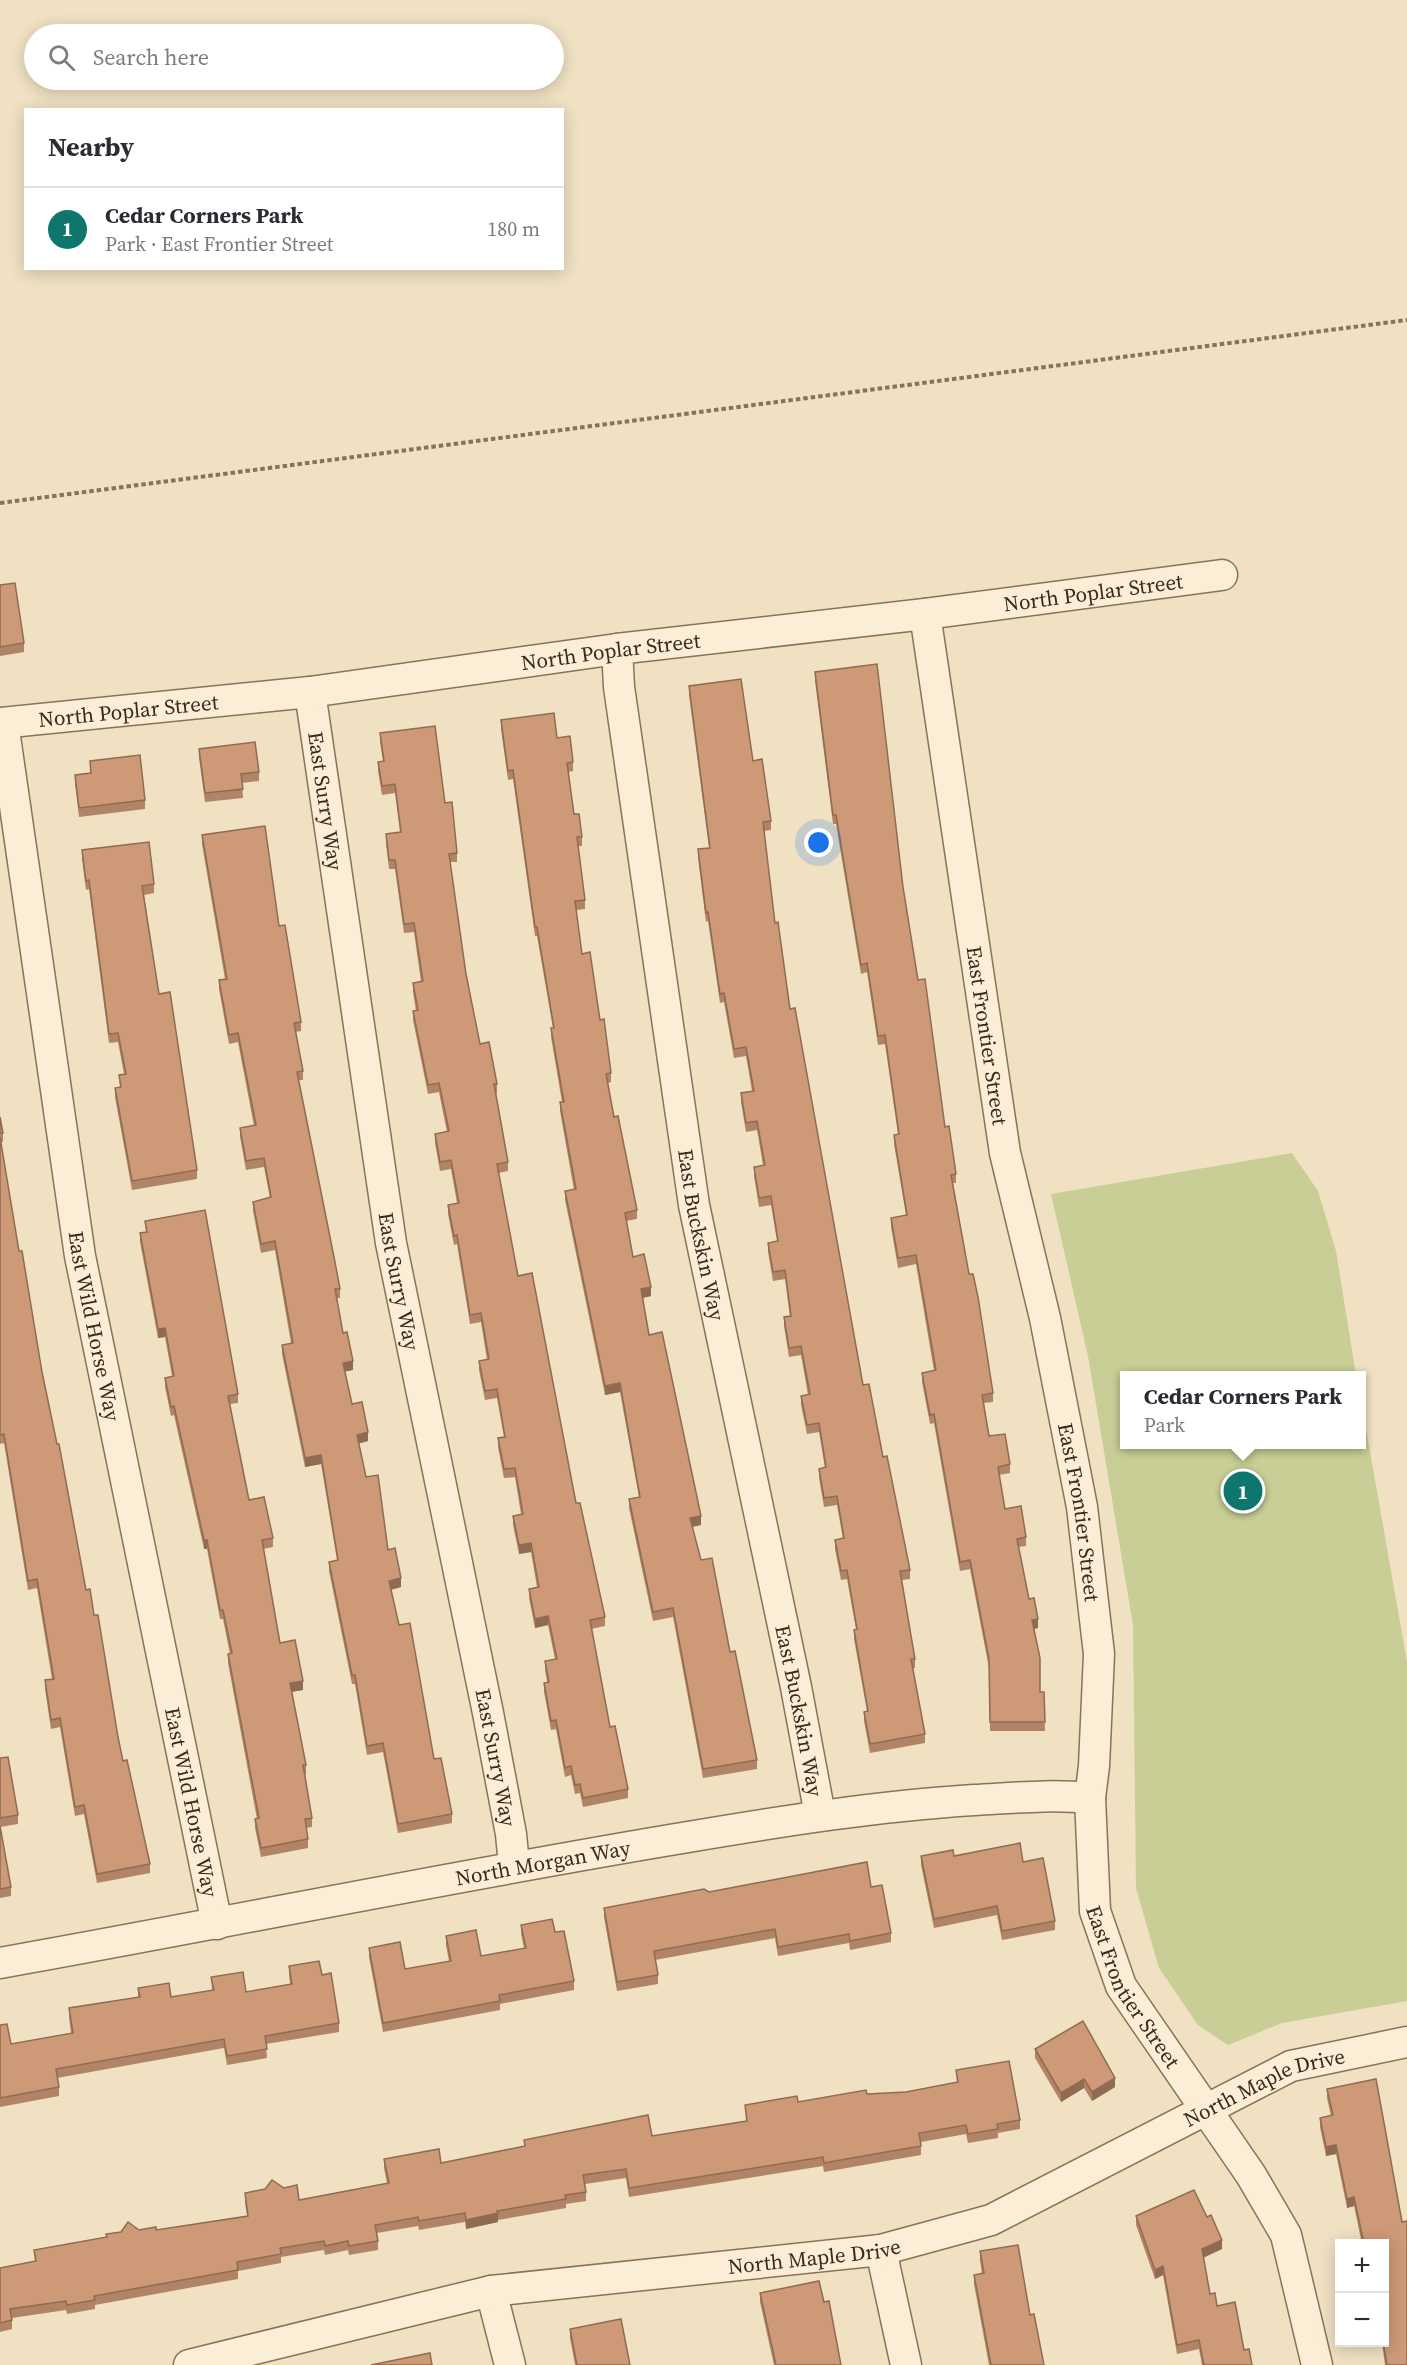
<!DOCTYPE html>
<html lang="en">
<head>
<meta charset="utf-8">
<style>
  :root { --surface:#fff; --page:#f7f7f7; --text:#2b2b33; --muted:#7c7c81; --line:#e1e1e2; --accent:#0f766e }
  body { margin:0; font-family:"Source Serif 4",serif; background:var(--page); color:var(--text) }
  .controls { position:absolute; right:18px; bottom:18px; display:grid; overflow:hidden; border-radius:0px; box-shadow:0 3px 15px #0003 }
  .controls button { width:54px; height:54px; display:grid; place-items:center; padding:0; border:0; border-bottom:2px solid var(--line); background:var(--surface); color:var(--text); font:30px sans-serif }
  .you { position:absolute; left:819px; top:843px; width:21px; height:21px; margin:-15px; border:4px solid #fff; border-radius:50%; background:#1a73e8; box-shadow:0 0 0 9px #1a73e833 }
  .badge { display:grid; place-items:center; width:39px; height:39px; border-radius:50%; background:var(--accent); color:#fff; font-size:20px; font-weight:700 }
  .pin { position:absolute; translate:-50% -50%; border:3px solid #fff; box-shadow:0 2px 6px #0006 }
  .popup { position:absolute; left:1120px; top:1371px; width:246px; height:78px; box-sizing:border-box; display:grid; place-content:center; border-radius:0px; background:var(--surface); filter:drop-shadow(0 2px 4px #0005); font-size:20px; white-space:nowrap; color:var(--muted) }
  .popup b { font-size:22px; color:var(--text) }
  .popup::after { content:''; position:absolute; left:50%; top:100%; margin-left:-12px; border:12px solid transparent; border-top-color:var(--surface) }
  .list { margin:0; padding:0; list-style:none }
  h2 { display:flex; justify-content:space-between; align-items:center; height:78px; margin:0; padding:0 24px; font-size:26px }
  h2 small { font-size:20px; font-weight:400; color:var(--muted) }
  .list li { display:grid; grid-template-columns:39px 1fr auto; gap:18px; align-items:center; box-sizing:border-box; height:84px; padding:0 24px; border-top:2px solid var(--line) }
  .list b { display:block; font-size:22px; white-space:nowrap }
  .list p { margin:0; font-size:20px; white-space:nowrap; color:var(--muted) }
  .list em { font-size:20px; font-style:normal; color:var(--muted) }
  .icon { flex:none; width:33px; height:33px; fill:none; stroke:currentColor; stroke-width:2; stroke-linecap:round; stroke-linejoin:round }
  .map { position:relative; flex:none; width:1407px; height:2365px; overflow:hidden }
  .search { position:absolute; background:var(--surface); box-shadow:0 3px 15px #0003; left:24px; top:24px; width:540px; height:66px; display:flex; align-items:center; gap:15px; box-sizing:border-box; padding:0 21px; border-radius:33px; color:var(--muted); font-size:22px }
  .panel { position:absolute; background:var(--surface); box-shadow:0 3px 15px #0003; left:24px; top:108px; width:540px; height:162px; border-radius:0px }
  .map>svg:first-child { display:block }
  .green { fill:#c8ce96 }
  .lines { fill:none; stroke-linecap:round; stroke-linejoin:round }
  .minor-casing { stroke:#8a7259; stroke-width:33 }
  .path { stroke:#8a7259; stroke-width:4; stroke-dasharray:4.5 3; stroke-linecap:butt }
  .minor { stroke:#faeed6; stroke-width:30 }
  .wall { fill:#b18466 }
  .shaded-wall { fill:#906b53 }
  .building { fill:#ce9977; stroke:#906b53; stroke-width:1.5 }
  .labels { text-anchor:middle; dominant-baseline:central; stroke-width:4.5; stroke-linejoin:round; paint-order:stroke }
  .street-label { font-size:21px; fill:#392a1d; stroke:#f6ebd2 }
</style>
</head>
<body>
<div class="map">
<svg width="1407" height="2365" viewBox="0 0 1407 2365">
  <rect width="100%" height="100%" fill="#efe1c2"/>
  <polygon class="green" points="1292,1153 1318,1191 1336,1251 1356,1375 1124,1376 1124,1444 1362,1444 1362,1406 1407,1662 1407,2001 1282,2023 1228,2045 1198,2025 1159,1968 1136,1888 1133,1625 1088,1356 1051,1194"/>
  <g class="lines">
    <g class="minor-casing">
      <g id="minor">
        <path id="s1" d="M925,614l80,539 40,165 37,189 17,147 -5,112 -4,32 5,113 26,75 130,189 35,60 31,130"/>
        <path id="s2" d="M617,649l2,38 75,518 102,482 24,128"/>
        <path id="s3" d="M310,692l81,551 97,470 23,121 3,31"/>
        <path id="s4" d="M0,723l310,-31 307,-43 308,-35 297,-39"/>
        <path id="s5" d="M3,723l77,533 137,668"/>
        <path id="s6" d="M0,1963c230,-41 458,-88 688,-126 95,-16 190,-31 286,-37 39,-2 77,-6 116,-2"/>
        <polyline points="881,2250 906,2365"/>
        <polyline points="491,2291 510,2365"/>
        <path id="s7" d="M189,2365l302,-74 390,-41 110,-30 300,-154 116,-24"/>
      </g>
    </g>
    <polyline class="path" points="0,503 1407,320"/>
    <use href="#minor" class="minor"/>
  </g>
  <g class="wall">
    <polygon points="0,585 24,643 24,652 0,656"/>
    <polygon points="815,672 903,887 918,980 945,1127 956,1174 956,1183 953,1183 969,1274 993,1393 993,1402 984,1403 989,1436 1010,1464 1010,1473 999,1475 1005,1509 1026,1537 1026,1546 1018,1547 1029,1599 1038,1628 1034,1629 1040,1692 1044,1692 1045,1731 990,1731 989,1668 970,1569 960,1571 934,1423 930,1424 922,1382 922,1373 934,1371 916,1264 898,1268 891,1227 891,1218 906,1215 894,1144 894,1135 898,1134 885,1044 878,1045 867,972 861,974 836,824 833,824 815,681"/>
    <polygon points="689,686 753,761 771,821 771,830 764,831 775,923 790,1009 863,1385 883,1457 910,1570 910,1579 902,1580 915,1659 915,1668 913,1668 925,1734 925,1743 870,1753 864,1721 864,1712 867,1711 854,1639 854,1630 856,1629 847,1579 841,1580 835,1549 835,1540 843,1539 837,1505 824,1507 819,1478 819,1469 825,1468 819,1432 807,1434 801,1405 801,1396 808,1395 801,1355 789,1357 784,1326 784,1317 790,1317 785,1279 773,1281 768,1252 768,1243 777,1241 771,1205 759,1207 754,1176 754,1167 763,1165 757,1130 746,1132 741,1102 741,1093 752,1091 746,1056 734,1058 724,1002 720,1003 708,921 706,922 698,858 698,849 709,848 689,695"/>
    <polygon points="501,720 557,738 573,762 573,771 568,772 574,814 582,837 582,846 578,846 585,900 585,909 576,910 582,954 600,1020 611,1073 611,1082 608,1083 614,1117 637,1210 637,1219 626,1221 633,1257 651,1296 643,1298 649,1335 701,1525 692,1527 701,1560 730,1652 757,1760 757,1769 703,1778 673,1617 653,1621 629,1508 629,1499 639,1497 620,1392 605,1395 565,1200 565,1191 574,1190 560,1111 560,1102 562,1102 551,1037 551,1028 553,1028 537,936 535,936 513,779 508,780 501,729"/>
    <polygon points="380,733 445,803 457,853 457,862 450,862 466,974 480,1044 497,1084 497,1093 496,1093 508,1162 508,1171 498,1173 518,1276 576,1503 605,1617 605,1626 591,1629 610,1727 628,1789 628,1798 583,1807 580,1793 575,1794 571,1775 565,1777 556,1729 551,1730 544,1692 544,1683 547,1682 545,1670 545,1661 555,1659 548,1625 535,1628 529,1598 529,1589 537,1587 531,1552 519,1554 513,1525 513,1516 521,1514 515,1477 504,1478 498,1447 498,1438 504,1437 497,1398 485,1400 479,1370 479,1361 487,1360 481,1322 470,1324 457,1244 454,1245 448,1214 448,1205 457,1203 451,1169 440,1171 435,1143 435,1134 447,1132 439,1092 428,1094 413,1020 413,1011 416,1011 413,992 413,983 421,982 414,932 404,933 395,869 389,869 386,843 386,834 400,832 395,793 382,795 378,771 378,762 383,761 380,742"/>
    <polygon points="199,749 259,772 259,781 242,783 243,798 205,802 199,758"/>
    <polygon points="90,761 145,800 145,809 79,817 75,784 75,775 90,773"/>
    <polygon points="202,835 279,926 301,1022 301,1031 295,1032 303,1071 303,1080 298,1080 340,1289 340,1298 337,1298 343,1333 353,1370 345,1371 352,1404 368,1441 359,1443 366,1477 388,1550 401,1587 391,1590 399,1625 434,1759 452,1814 452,1823 398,1833 383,1752 367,1755 355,1684 352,1684 329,1571 329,1562 337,1560 321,1464 305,1467 282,1354 282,1345 291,1343 275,1250 261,1253 253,1211 253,1202 270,1198 264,1167 246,1170 240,1137 240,1128 254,1126 238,1042 229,1044 219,989 219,980 225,979 202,844"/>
    <polygon points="82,850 154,884 154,893 144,895 159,994 197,1170 197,1179 132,1190 115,1097 115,1088 120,1088 119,1075 124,1074 118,1042 109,1043 89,889 86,890 82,859"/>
    <polygon points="0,1117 3,1133 3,1142 1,1142 19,1251 42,1372 86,1590 94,1615 123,1761 150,1864 150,1873 97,1883 84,1814 75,1816 60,1727 51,1729 45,1689 45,1680 52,1679 37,1588 28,1590 4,1443 0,1444"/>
    <polygon points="145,1221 238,1394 238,1403 230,1404 249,1500 273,1538 273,1547 263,1549 280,1643 303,1690 292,1692 306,1765 306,1774 305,1774 312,1818 312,1827 306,1828 308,1839 308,1848 261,1857 255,1828 255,1819 257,1819 228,1663 228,1654 230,1654 223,1619 220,1619 207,1549 204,1549 174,1415 171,1416 165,1387 165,1378 172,1376 165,1337 158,1338 140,1242 140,1233 146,1232"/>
    <polygon points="0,1758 18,1815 18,1824 0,1827 11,1887 11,1896 0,1898"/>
    <polygon points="921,1856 954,1856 1023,1862 1055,1921 1055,1930 1002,1940 997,1915 934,1928 921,1865"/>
    <polygon points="871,1887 891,1933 891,1942 850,1950 849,1943 778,1956 775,1938 655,1960 658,1975 658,1984 617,1991 604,1917 604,1908 709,1892"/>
    <polygon points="521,1925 555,1932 574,1981 574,1990 500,2004 500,2010 383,2032 369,1957 369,1948 405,1969 449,1961 446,1945 446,1936 481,1956 524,1948 521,1934"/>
    <polygon points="289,1966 322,1975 339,2023 339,2032 266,2044 267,2058 227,2065 224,2048 57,2078 59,2087 59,2096 0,2107 0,2025 11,2044 71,2033 69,2017 69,2008 138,1997 138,1988 171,1997 212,1990 211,1977 246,1992 290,1984 289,1975"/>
    <polygon points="1035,2049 1115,2087 1092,2101 1084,2088 1061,2102 1035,2058"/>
    <polygon points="956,2070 1020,2120 1020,2129 998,2133 998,2138 968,2143 966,2134 921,2142 921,2155 892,2160 824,2172 823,2166 629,2197 626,2178 585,2184 586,2192 586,2201 566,2204 566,2208 498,2220 498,2222 466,2229 465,2222 419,2230 418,2226 377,2233 378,2241 378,2250 349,2255 348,2250 325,2255 324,2250 281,2257 281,2263 238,2271 238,2279 95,2305 95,2309 67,2314 66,2310 12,2318 12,2329 0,2332 0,2268 35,2262 34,2250 106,2237 106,2234 139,2230 156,2230 247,2216 245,2202 245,2193 299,2200 387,2183 384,2168 384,2159 441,2163 524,2146 524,2140 652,2136 746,2121 745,2105 798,2102 867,2094 906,2092 957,2082"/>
    <polygon points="1376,2079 1402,2222 1407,2221 1407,2365 1385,2365 1382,2343 1384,2343 1384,2244 1362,2244 1354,2206 1347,2208 1336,2154 1326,2156 1320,2127 1320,2118 1331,2116 1327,2098 1327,2089"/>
    <polygon points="1136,2216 1207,2217 1222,2249 1203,2258 1210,2294 1244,2350 1252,2365 1202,2365 1199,2349 1177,2354 1163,2275 1155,2279 1136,2225"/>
    <polygon points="980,2251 1030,2315 1044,2365 989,2365 974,2284 974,2275 982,2274 980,2260"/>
    <polygon points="760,2293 824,2302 841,2365 774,2365 760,2302"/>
    <polygon points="570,2329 630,2365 575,2365 570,2338"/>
  </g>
  <g class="shaded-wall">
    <polygon points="651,1287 651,1296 641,1298 641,1289"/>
    <polygon points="165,1328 165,1337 158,1338 158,1329"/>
    <polygon points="353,1361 353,1370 343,1372 343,1363"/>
    <polygon points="620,1383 620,1392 605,1395 605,1386"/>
    <polygon points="368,1432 368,1441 357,1444 357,1435"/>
    <polygon points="321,1455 321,1464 305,1467 305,1458"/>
    <polygon points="701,1516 701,1525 690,1527 690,1518"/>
    <rect x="204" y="1540" width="3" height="9"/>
    <polygon points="531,1543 531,1552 519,1554 519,1545"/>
    <polygon points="401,1578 401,1587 389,1590 389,1581"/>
    <polygon points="548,1616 548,1625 535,1628 535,1619"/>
    <polygon points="1038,1619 1038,1628 1032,1629 1032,1620"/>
    <polygon points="303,1681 303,1690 290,1692 290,1683"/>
    <polygon points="1115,2078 1115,2087 1092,2101 1092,2092"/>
    <polygon points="1084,2079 1084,2088 1061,2102 1061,2093"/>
    <polygon points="1336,2145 1336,2154 1326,2156 1326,2147"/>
    <polygon points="1354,2197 1354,2206 1347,2208 1347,2199"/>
    <polygon points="498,2213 498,2222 466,2229 466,2220"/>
    <polygon points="1222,2240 1222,2249 1202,2258 1202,2249"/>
    <polygon points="1163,2266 1163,2275 1155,2279 1155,2270"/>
  </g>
  <g class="building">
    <polygon points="15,583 24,643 0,647 0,585"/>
    <polygon points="877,664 903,887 918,980 925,979 945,1127 949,1126 956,1174 951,1175 969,1274 973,1274 978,1297 993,1393 982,1395 989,1436 1005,1434 1010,1464 998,1467 1005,1509 1021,1506 1026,1537 1017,1539 1029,1599 1034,1598 1038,1619 1032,1620 1040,1658 1040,1692 1044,1692 1045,1722 990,1722 989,1659 970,1560 960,1562 934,1414 930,1415 922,1373 936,1370 916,1255 898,1258 891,1218 907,1215 894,1135 899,1134 885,1035 878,1036 867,963 861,965 836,815 833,815 815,672"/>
    <polygon points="741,679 753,761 762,759 771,821 763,822 775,923 778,922 790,1009 795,1008 863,1385 869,1384 883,1457 887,1456 910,1570 900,1571 915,1659 911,1659 925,1734 870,1744 864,1712 868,1711 854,1630 857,1629 847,1570 841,1571 835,1540 844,1538 837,1496 824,1498 819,1469 826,1467 819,1423 807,1425 801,1396 810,1394 801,1346 789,1348 784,1317 791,1316 785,1270 773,1272 768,1243 778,1241 771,1196 759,1198 754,1167 765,1165 757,1121 746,1123 741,1093 754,1091 746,1047 734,1049 724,993 720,994 708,912 706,913 698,849 710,848 689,686"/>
    <polygon points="554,713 557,738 570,736 573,762 567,763 574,814 579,814 582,837 577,837 585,900 575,901 582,954 590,952 600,1020 604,1019 611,1073 606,1074 614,1117 618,1116 637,1210 625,1213 633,1257 644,1254 651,1287 641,1289 649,1335 662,1332 701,1516 690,1518 701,1560 712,1558 730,1652 735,1651 757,1760 703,1769 673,1608 653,1612 629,1499 640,1497 620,1383 605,1386 565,1191 576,1189 560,1102 564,1102 551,1028 554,1028 537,927 535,927 513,770 508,771 501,720"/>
    <polygon points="435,726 445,803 452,802 457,853 449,854 466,974 480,1044 489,1042 497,1084 494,1084 508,1162 497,1164 518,1276 532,1273 576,1503 580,1503 605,1617 590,1620 610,1727 615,1726 628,1789 583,1798 580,1784 575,1785 571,1766 565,1768 556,1720 551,1721 544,1683 549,1682 545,1661 557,1659 548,1616 535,1619 529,1589 539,1587 531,1543 519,1545 513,1516 523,1514 515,1468 504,1469 498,1438 505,1437 497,1389 485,1391 479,1361 489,1359 481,1313 470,1315 457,1235 454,1236 448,1205 459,1203 451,1160 440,1162 435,1134 449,1131 439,1083 428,1085 413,1011 418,1010 413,983 423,981 414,923 404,924 395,860 389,860 386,834 401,832 395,784 382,786 378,762 384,761 380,733"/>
    <polygon points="255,742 259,772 241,774 243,789 205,793 199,749"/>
    <polygon points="140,755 145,800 79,808 75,775 91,773 90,761"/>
    <polygon points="265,826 279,926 285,925 301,1022 294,1023 303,1071 297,1072 334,1257 340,1289 335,1289 343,1333 347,1332 353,1361 343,1363 352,1404 362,1402 368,1432 357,1435 366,1477 378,1475 388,1550 395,1548 401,1578 389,1581 399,1625 410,1623 434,1759 441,1758 452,1814 398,1824 383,1743 367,1746 355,1675 352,1675 329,1562 338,1560 321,1455 305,1458 282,1345 293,1343 275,1241 261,1244 253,1202 271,1197 264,1158 246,1161 240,1128 256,1125 238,1033 229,1035 219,980 227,979 202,835"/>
    <polygon points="149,842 154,884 142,886 159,994 170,992 197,1170 132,1181 115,1088 121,1087 119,1075 126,1074 118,1033 109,1034 89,880 86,881 82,850"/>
    <polygon points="0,1117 3,1133 0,1133"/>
    <polygon points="0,1137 19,1251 22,1251 42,1372 57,1444 59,1444 86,1590 90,1589 94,1615 98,1615 118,1737 123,1761 127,1760 150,1864 97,1874 84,1805 75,1807 60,1718 51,1720 45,1680 54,1679 37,1579 28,1581 4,1434 0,1435"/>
    <polygon points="205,1210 238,1394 228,1396 249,1500 264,1497 273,1538 262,1540 280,1643 295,1640 303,1681 290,1683 306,1765 303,1765 312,1818 305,1819 308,1839 261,1848 255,1819 259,1818 228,1654 232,1653 223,1610 220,1610 207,1540 204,1540 174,1406 171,1407 165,1378 174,1376 165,1328 158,1329 140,1233 147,1232 145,1221"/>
    <polygon points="8,1757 18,1815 0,1818 0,1758"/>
    <polygon points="0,1826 11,1887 0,1889"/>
    <polygon points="1020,1843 1023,1862 1043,1858 1055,1921 1002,1931 997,1906 934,1919 921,1856 953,1850 954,1856"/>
    <polygon points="867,1862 871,1887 882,1885 891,1933 850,1941 849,1934 778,1947 775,1929 654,1951 658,1975 617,1982 604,1908 704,1889 709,1892"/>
    <polygon points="552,1919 555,1932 564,1931 574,1981 499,1995 500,2001 383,2023 369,1948 400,1942 405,1969 451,1961 446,1936 476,1930 481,1956 526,1948 521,1925"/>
    <polygon points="319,1961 322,1975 331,1973 339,2023 265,2036 267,2049 227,2056 224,2039 56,2069 59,2087 0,2098 0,2025 7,2024 11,2044 73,2033 69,2008 140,1997 138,1988 169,1983 171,1997 214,1990 211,1977 243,1972 246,1992 292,1984 289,1966"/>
    <polygon points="1083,2021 1115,2078 1092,2092 1084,2079 1061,2093 1035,2049"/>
    <polygon points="1009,2061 1020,2120 997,2124 998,2129 968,2134 966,2125 919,2133 921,2146 892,2151 824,2163 823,2157 629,2188 626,2169 583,2175 586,2192 565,2195 566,2199 497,2211 498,2213 466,2220 465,2213 419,2221 418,2217 375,2225 378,2241 349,2246 348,2241 325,2246 324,2241 280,2248 281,2254 237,2262 238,2270 94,2296 95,2300 67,2305 66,2301 10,2309 12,2320 0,2323 0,2268 36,2261 34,2250 107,2237 106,2234 121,2232 128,2222 139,2230 156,2227 156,2230 248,2216 245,2193 265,2189 272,2180 284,2188 297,2185 299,2200 389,2183 384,2159 439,2149 441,2163 525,2146 524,2140 648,2115 652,2136 747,2121 745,2105 797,2096 798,2102 866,2090 867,2094 906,2092 958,2082 956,2070"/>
    <polygon points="1376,2079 1402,2222 1407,2221 1407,2365 1387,2365 1383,2343 1384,2343 1384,2244 1364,2244 1354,2197 1347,2199 1336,2145 1326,2147 1320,2118 1333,2115 1327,2089"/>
    <polygon points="1194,2190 1207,2217 1211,2215 1222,2240 1202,2249 1210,2294 1215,2293 1217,2306 1235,2302 1244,2350 1249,2349 1252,2365 1204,2365 1199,2340 1177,2345 1163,2266 1155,2270 1136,2216"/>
    <polygon points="1018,2245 1030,2315 1034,2314 1044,2365 991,2365 974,2275 984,2273 980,2251"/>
    <polygon points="819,2281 824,2302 829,2301 841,2365 776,2365 760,2293"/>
    <polygon points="621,2319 630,2365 577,2365 570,2329"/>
    <polygon points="430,2353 432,2365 371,2365"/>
  </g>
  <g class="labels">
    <g class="street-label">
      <text stroke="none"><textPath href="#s4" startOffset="1101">North Poplar Street</textPath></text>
      <text stroke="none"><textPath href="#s4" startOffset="615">North Poplar Street</textPath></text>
      <text stroke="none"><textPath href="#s4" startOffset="129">North Poplar Street</textPath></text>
      <text stroke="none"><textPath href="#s3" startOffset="110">East Surry Way</textPath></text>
      <text stroke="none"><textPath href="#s1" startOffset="426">East Frontier Street</textPath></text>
      <text stroke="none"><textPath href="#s2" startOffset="592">East Buckskin Way</textPath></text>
      <text stroke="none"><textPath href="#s3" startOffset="596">East Surry Way</textPath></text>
      <text stroke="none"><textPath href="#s5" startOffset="610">East Wild Horse Way</textPath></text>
      <text stroke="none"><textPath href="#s1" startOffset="912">East Frontier Street</textPath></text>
      <text stroke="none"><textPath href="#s2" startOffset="1078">East Buckskin Way</textPath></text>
      <text stroke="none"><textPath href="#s3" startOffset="1082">East Surry Way</textPath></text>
      <text stroke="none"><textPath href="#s5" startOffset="1096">East Wild Horse Way</textPath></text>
      <text stroke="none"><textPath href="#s6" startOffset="552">North Morgan Way</textPath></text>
      <text stroke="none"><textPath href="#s1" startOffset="1398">East Frontier Street</textPath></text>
      <text stroke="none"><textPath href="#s7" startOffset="1122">North Maple Drive</textPath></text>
      <text stroke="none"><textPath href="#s7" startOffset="636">North Maple Drive</textPath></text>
    </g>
  </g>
</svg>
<div class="controls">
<button>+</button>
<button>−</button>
</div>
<div class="you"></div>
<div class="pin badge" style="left:1243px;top:1491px">1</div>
<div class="popup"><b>Cedar Corners Park</b>Park</div>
<div class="search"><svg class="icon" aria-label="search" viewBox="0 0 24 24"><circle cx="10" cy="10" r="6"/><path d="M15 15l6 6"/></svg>Search here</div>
<section class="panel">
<h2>Nearby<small></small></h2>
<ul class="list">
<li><span class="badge">1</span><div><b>Cedar Corners Park</b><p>Park · East Frontier Street</p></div><em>180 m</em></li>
</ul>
</section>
</div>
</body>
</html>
